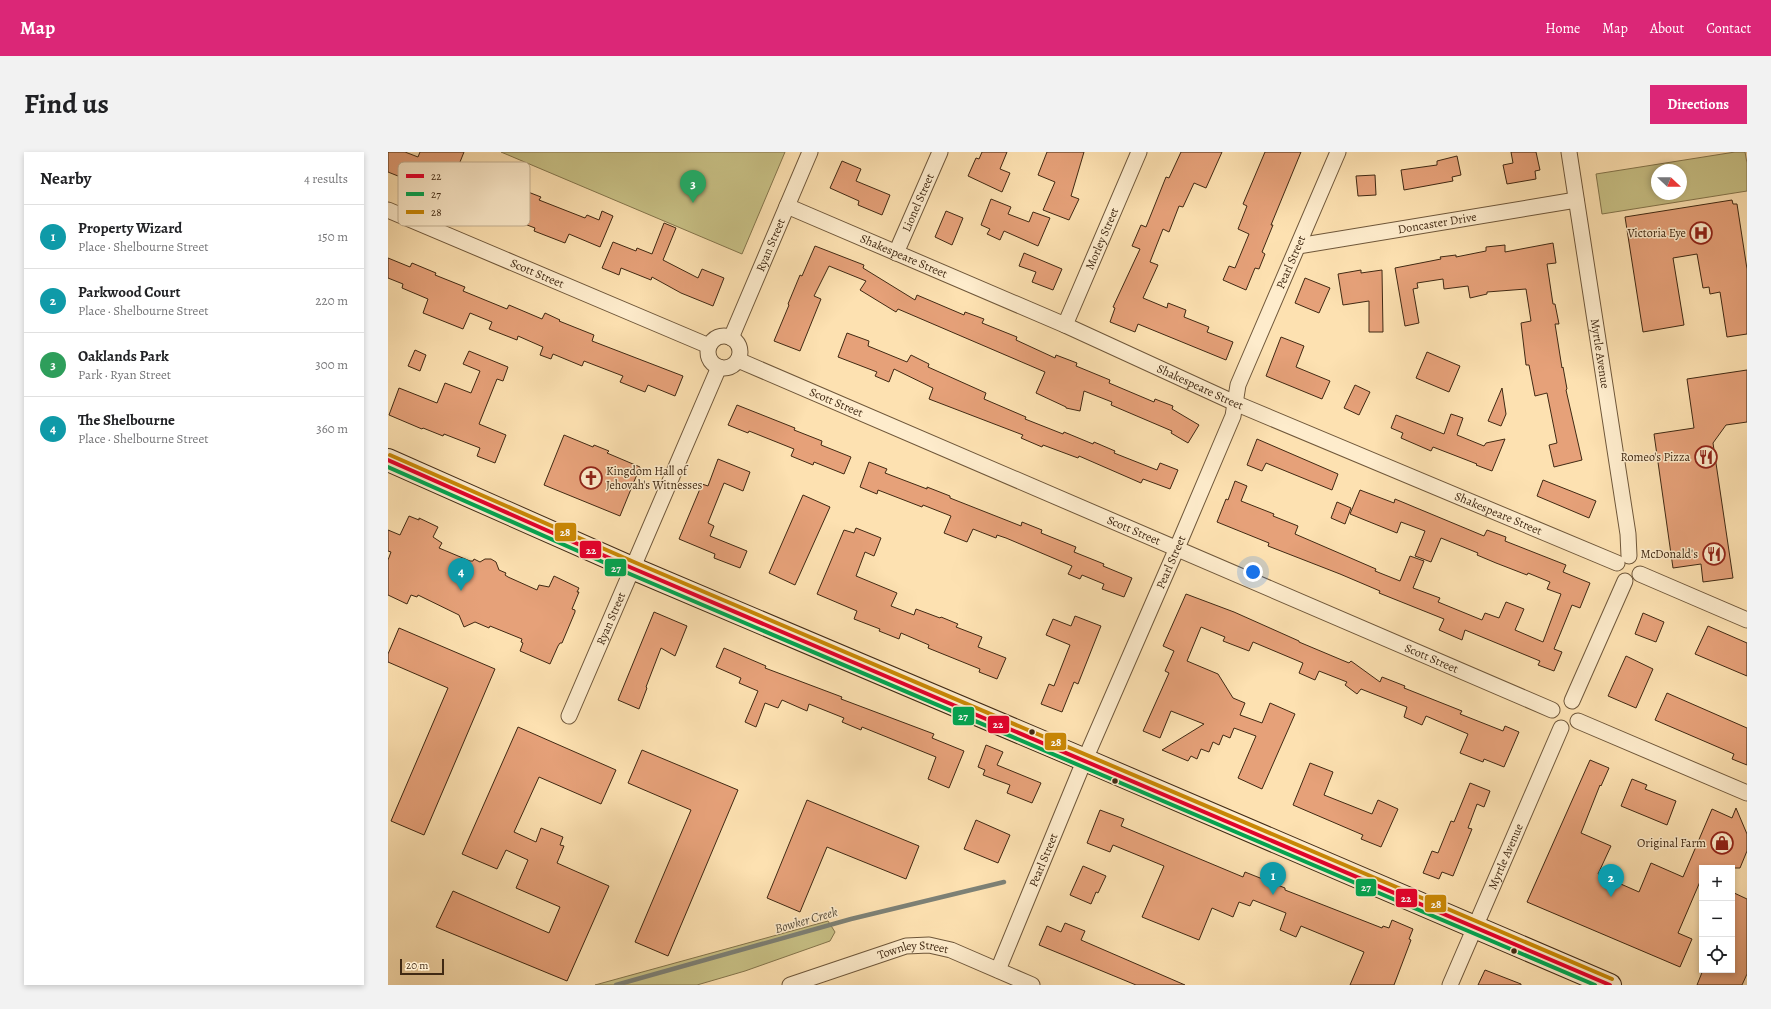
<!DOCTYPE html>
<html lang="en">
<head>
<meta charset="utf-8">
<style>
  :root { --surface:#fff; --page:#f2f2f2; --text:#202124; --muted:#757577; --line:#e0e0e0; --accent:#db2777 }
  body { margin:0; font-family:Alegreya,serif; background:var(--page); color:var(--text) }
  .controls { position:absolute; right:12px; bottom:12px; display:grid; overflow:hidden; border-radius:0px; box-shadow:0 2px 6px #0003 }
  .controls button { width:36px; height:36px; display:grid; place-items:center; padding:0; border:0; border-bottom:1px solid var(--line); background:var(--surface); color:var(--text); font:20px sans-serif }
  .compass { position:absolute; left:1263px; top:12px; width:36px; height:36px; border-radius:50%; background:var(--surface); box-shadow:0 2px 6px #0003; rotate:112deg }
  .scale { position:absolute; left:12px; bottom:10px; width:44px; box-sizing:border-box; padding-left:4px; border:2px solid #402913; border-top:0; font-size:11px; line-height:14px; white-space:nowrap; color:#402913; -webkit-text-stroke:3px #feeccc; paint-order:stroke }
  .you { position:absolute; left:865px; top:420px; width:14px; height:14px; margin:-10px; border:3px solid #fff; border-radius:50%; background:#1a73e8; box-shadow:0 0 0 6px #1a73e833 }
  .badge { display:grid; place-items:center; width:26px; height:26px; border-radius:50%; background:var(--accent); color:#fff; font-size:13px; font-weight:700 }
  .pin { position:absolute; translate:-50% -33px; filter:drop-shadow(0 1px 2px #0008) }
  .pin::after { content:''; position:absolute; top:21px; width:14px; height:12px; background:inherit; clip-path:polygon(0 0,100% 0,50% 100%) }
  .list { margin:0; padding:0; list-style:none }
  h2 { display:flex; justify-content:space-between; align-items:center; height:52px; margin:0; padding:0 16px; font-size:17px }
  h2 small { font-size:13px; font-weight:400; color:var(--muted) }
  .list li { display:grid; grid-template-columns:26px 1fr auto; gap:12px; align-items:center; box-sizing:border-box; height:64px; padding:0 16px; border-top:1px solid var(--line) }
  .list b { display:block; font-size:15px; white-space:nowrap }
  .list p { margin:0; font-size:13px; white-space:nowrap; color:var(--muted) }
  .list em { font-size:13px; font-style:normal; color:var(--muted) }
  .icon { flex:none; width:22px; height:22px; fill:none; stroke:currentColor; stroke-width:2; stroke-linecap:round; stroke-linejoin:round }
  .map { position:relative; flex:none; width:1359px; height:833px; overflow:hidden; border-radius:0px }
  header { display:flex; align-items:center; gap:24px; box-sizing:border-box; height:56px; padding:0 20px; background:var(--accent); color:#fff }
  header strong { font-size:19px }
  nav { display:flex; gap:22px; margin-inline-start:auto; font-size:14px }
  .intro { display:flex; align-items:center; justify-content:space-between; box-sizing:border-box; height:96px; padding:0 24px }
  h1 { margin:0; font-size:28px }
  .button { padding:10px 18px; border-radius:0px; background:var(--accent); color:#fff; font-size:14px; font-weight:700 }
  main { display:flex; gap:24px; padding:0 24px }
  aside { flex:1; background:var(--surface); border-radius:0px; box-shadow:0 2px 6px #0003 }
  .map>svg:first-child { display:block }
  .green { fill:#c8c186; stroke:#84754c; fill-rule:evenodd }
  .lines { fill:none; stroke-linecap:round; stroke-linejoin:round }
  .stream { stroke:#7d8176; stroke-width:4.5 }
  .building { fill:#e6a179; stroke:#402913 }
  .street-casing { stroke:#6f573a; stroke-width:17 }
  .secondary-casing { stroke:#402913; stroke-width:24 }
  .street { stroke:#feeccc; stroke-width:15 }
  .secondary { stroke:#feeccc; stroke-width:22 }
  .bus-1-casing { stroke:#feeccc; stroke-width:7 }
  .bus-2-casing { stroke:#feeccc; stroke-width:7 }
  .bus-3-casing { stroke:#feeccc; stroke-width:7 }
  .bus-1 { stroke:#e4002b; stroke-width:4 }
  .bus-2 { stroke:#00a651; stroke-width:4 }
  .bus-3 { stroke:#c98705; stroke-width:4 }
  .bus-dot { fill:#402913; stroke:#feeccc; stroke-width:1.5 }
  .labels { text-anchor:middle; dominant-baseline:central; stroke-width:3; stroke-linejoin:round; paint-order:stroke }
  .street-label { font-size:12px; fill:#402913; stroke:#feeccc }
  .poi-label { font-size:12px; fill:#402913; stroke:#feeccc; text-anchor:end }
  .water-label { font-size:13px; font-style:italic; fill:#594e3c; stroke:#feeccc }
  .key { fill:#feeccc; stroke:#c5b294; stroke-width:1 }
  .key-label { font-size:11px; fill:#402913 }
  .line-badge { stroke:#feeccc; stroke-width:1.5 }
  .badge-label { font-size:11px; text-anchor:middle; font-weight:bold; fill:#fff }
</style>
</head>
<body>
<header>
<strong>Map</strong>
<nav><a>Home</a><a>Map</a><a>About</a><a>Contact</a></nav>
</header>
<div class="intro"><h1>Find us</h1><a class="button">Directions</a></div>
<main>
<aside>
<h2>Nearby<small>4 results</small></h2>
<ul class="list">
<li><span class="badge" style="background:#0f9aa8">1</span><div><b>Property Wizard</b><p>Place · Shelbourne Street</p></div><em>150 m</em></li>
<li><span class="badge" style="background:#0f9aa8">2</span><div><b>Parkwood Court</b><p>Place · Shelbourne Street</p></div><em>220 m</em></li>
<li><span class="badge" style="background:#2e9e5b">3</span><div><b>Oaklands Park</b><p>Park · Ryan Street</p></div><em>300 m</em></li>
<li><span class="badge" style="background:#0f9aa8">4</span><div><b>The Shelbourne</b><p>Place · Shelbourne Street</p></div><em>360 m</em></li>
</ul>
</aside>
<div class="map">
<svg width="1359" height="833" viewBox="0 0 1359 833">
  <rect width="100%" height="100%" fill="#fde1b1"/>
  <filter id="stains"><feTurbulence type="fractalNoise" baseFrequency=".005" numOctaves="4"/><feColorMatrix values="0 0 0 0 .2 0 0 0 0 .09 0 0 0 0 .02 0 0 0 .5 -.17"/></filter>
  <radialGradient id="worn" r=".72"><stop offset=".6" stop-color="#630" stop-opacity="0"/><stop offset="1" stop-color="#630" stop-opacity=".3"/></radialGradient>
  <g class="green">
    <polygon points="113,0 397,0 354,102"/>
    <path d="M1347,0h10l2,11v28l-145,23 -6,-40zM1269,18h24v24h-24z"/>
    <polygon points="440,769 447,780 442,789 357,819 309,833 207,833"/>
  </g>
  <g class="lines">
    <polyline class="stream" points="228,833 463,767 616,730"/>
  </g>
  <g class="building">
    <polygon points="0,0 17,0 30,5 32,0 76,0 70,15 99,27 105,12 127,22 122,33 153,45 151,48 197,66 199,63 211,68 214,59 225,64 212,95 181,82 177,91 146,79 147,76 118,65 119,62 89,50 91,46 48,29 46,33 12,20 10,24 0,20"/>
    <polygon points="594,0 619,0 612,17 622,21 614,40 580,24 588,6 591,7"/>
    <polygon points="659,0 696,0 683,44 691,47 681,68 655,58 667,30 650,23"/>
    <polygon points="793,0 834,0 818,36 806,31 795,55 791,54 781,80 775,77 762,110 770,113 755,146 779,156 780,151 798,158 796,165 821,175 819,180 845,190 838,208 750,172 747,180 722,170 727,156 725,155 752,97 744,94 753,73 758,75 778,25 781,26"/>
    <polygon points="877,0 913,0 883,73 885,73 874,100 877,102 871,117 867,116 858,138 835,128 841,114 847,116 861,82 850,77 859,54 855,52"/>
    <polygon points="1123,0 1148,0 1152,18 1147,19 1148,27 1119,32 1115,13 1125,11"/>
    <polygon points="1069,4 1073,23 1064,25 1065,29 1016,38 1013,18 1049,13 1049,9"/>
    <polygon points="454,9 473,17 468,29 502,43 494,63 470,53 471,49 442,36"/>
    <polygon points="987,23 988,43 970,44 968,24"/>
    <polygon points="603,47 623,55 620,62 641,70 645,60 662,66 650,94 616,79 612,88 599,82 602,77 593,73"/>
    <polygon points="1344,48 1345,52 1349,52 1359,117 1359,182 1339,185 1332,140 1322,142 1321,135 1315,136 1309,102 1285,106 1296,173 1255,180 1237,65"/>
    <polygon points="558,59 575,66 564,93 547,85"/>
    <polygon points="276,71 288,76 275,108 310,126 314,117 336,126 325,154 293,141 264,125 263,128 233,116 231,123 214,116 225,90 248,99 249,96 264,102"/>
    <polygon points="1165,91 1168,111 1159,112 1165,152 1167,152 1171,172 1167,172 1174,216 1175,215 1179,237 1178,238 1194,308 1166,315 1161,293 1169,291 1159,241 1147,244 1141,213 1138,213 1133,171 1143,169 1138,137 1099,140 1099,142 1082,146 1080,134 1056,137 1055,127 1029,131 1030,136 1025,137 1031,171 1017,174 1007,116 1053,107 1052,105 1068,103 1068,105 1098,99 1098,95 1117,93 1117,100"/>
    <polygon points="427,94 476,113 475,116 527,148 529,143 576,163 577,160 596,167 594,171 629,185 628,188 667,206 668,203 689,211 688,214 722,228 721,231 766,250 767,247 785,254 784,257 811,273 800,291 783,281 784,279 723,253 724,250 696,239 692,259 678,256 678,255 648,241 657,220 510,157 508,160 472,138 478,129 441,114 426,144 433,147 412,199 386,189 401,153 400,152 412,123 414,124"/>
    <polygon points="636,101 674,117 665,138 644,130 648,120 631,114"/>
    <polygon points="0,106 22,115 24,111 48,121 47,123 77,135 75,139 119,157 121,153 154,167 157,161 172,168 171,169 206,183 204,189 295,224 287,244 260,233 257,240 232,230 235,224 196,209 194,214 165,202 163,207 152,203 155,195 130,184 129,188 101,177 104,170 82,161 75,177 35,161 40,147 14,136 15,132 0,126"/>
    <polygon points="973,118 973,121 994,118 995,180 981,180 981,149 955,153 950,122"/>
    <polygon points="917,126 942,136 931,161 907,151"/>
    <polygon points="459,181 481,189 480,194 519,210 523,203 541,212 540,215 598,241 596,247 638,265 637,267 675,282 676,280 705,292 706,290 727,299 726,301 769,318 772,311 790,318 782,337 755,327 753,331 691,304 690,306 655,293 654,295 633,286 635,283 541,247 545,236 506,217 501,230 487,224 489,220 450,205"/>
    <polygon points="893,185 916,194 908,215 942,229 934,247 878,224"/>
    <polygon points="27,198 38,203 32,219 20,214"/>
    <polygon points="81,199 120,215 115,229 109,227 91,272 118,283 107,311 89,304 92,296 56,282 55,284 35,276 34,277 1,263 11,236 49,251 57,231 83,241 92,219 75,212"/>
    <polygon points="1039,200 1072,214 1061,240 1028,226"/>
    <polygon points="1359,218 1359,270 1338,273 1325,291 1345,426 1315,430 1313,412 1285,416 1266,282 1306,276 1299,227"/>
    <polygon points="967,233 982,240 971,263 956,256"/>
    <polygon points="1114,236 1118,262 1113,274 1100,269"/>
    <polygon points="349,253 407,276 406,278 434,289 433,293 463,305 456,322 426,310 425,313 403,304 406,297 361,279 360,281 340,273"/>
    <polygon points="1063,262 1075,266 1069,283 1096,294 1098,291 1117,287 1104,319 1088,313 1089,312 1045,295 1043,299 1013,286 1015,281 1003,276 1008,263 1056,282"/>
    <polygon points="176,283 205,295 206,293 221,299 219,301 252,315 232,364 156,333"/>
    <polygon points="869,287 950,322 944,338 878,311 874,319 859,313"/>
    <polygon points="330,307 362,320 355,339 336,331 320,371 326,374 322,384 359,399 352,416 326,406 327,402 291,387 314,332 320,334"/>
    <polygon points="481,310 499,317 497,321 539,337 539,335 562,344 562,346 633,374 634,370 654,378 653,381 688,395 686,400 716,412 715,414 744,426 736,445 714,437 716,432 694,423 692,427 680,422 684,414 618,386 609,383 608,386 585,377 579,390 556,381 563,364 535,353 534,355 490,338 489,342 472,335"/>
    <polygon points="1155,328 1208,349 1201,366 1149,344"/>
    <polygon points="847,329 859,334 853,349 886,362 885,364 910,374 907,382 988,417 987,419 1012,429 1022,404 1036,409 1025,436 1052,446 1050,450 1094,468 1097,461 1111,466 1118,450 1136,457 1127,478 1155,490 1173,442 1159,437 1162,430 1140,421 1139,423 1108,411 1089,403 1090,401 1053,386 1043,410 1027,404 1037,379 1013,370 1009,381 962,362 972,338 1006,351 1007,347 1096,384 1099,378 1118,385 1117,389 1178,413 1175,420 1202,431 1192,456 1184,453 1166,497 1174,500 1166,519 1150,513 1152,509 1077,478 1074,488 1051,478 1056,467 991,441 992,439 952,422 880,394 881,391 829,370 838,347 840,348"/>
    <polygon points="415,343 442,355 407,433 381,421"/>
    <polygon points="949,350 963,356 957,372 943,366"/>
    <polygon points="21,364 31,368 31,366 50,375 45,385 54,391 51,396 82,409 85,409 86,407 92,410 97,407 103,407 108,410 111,418 118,421 117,423 120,425 149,438 151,433 161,435 166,424 191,436 189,440 191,440 184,457 187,458 187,460 174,491 172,491 170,494 162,512 132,499 135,491 133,490 134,487 102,474 101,476 87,470 76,475 71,463 30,443 29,445 23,443 19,452 0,443 0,408 3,400 0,399 0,378 12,383"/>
    <polygon points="468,376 493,386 486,404 477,400 468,424 509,441 503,454 526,463 528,457 552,466 553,465 570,472 568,475 594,485 590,495 618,506 609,527 591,520 592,517 540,496 541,493 513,481 511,487 491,479 492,477 466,467 469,459 429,442 456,378 466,381"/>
    <polygon points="798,442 846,460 911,489 911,490 961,511 963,509 992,530 994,525 1017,534 1016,536 1074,559 1072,562 1115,579 1117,574 1131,580 1116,615 1096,607 1095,610 1072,601 1080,582 1038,564 1034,573 1016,565 1019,555 973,537 969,542 957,533 959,530 931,519 927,528 911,521 915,511 865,490 861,499 835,489 837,485 813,475 799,509 830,522 845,546 857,551 852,563 874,571 882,551 907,562 874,637 850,626 868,584 846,576 842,586 835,583 831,593 825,590 821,600 813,597 809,607 803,604 800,609 774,598 816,572 783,559 772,586 755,579 781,521 777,519 786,499 775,494"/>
    <polygon points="266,460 299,474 287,504 273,496 258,535 259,536 251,557 230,548"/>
    <polygon points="1255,461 1276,470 1268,490 1247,482"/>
    <polygon points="687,464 713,474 690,532 686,530 674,560 653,552 661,532 666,534 682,493 658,483 665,467 683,474"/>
    <polygon points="1320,474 1359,491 1359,524 1307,502"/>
    <polygon points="11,476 107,517 36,683 3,669 60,536 0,510 0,502"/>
    <polygon points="336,496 378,514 377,516 454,545 453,547 546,582 544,586 576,599 561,636 540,627 548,605 474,575 473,578 454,570 456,566 421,552 419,559 394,548 390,556 377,551 368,575 357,570 370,539 351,531 353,526 328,515"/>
    <polygon points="1238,504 1265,517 1248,556 1220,544"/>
    <polygon points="1279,541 1359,576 1359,613 1344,607 1346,602 1267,568"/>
    <polygon points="130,575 228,618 213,652 151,625 126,680 148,690 153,676 175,685 172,693 176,694 169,711 221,734 179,829 48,775 65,739 161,781 172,755 128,736 140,708 118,698 109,717 74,702"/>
    <polygon points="598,593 615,600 609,613 653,631 644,651 619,641 622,633 595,623 597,618 590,615"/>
    <polygon points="254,598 350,638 280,804 247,790 303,658 240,631"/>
    <polygon points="1202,608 1221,616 1213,634 1212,633 1193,681 1223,694 1210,722 1251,740 1263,711 1295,725 1324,657 1344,666 1348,656 1359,682 1359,699 1352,716 1314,716 1314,725 1290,781 1304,787 1292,815 1139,750"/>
    <polygon points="922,611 945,620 936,643 984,662 990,648 1010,657 993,695 973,687 975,683 905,653"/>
    <polygon points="1244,627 1259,633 1257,637 1288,649 1279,673 1233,654"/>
    <polygon points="1082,631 1102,639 1096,655 1089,652 1080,676 1084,677 1065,724 1054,720 1051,727 1035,721 1044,699 1050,701 1063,669 1066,670"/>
    <polygon points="419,648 531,694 518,727 439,695 412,760 379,746"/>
    <polygon points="712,658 736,667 733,674 855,725 857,720 897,736 897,738 994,776 995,774 1001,776 1004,768 1025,777 1021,787 1023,788 1006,833 962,833 976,800 913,774 908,785 892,778 898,761 865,748 862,754 851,750 845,765 824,756 811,788 754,765 776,714 725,693 722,700 699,691"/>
    <polygon points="588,668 622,683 610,711 576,697"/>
    <polygon points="695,714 718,724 710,741 708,740 703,752 682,743"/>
    <polygon points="1344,740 1359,747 1359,822 1354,833 1309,833 1315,818 1344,818"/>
    <polygon points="677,771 697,779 693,788 797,833 748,833 651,793 659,774 673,780"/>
    <polygon points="1097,818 1133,832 1133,833 1090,833"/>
  </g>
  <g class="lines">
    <g class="street-casing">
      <g id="street">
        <path id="s1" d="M1181,0l59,382 1,22"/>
        <path id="s2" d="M399,54l278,119 170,78 382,160"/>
        <path id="s3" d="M0,58l321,136"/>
        <path id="s4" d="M910,94l278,-46"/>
        <path id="s5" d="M508,101l44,-101"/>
        <path id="s6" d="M677,173l74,-173"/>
        <circle cx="336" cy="200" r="16"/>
        <path id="s7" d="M343,186l79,-186"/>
        <path id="s8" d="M350,208l814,350"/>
        <polyline points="1252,422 1359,468"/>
        <polyline points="1184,549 1237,429"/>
        <path id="s9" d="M181,564l150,-349"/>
        <polyline points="1190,569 1359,641"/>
        <path id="s10" d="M610,818l82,-199 97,-223 56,-132 5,-31 100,-233"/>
        <path id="s11" d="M402,833l116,-39 23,-1 22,5 81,35"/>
        <path id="s12" d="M1062,833l111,-257"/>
      </g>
    </g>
    <g class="secondary-casing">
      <polyline id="secondary" points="0,308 244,416 697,608 1222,833"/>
    </g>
    <use href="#street" class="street"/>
    <use href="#secondary" class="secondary"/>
    <g class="bus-1-casing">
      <polyline id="bus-1" points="0,308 244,416 1222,833"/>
    </g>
    <g class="bus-2-casing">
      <polyline id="bus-2" points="0,315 242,422 1207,833"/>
    </g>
    <g class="bus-3-casing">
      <polyline id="bus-3" points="2,303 246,410 1224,827"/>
    </g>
    <use href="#bus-1" class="bus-1"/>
    <use href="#bus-2" class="bus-2"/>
    <use href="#bus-3" class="bus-3"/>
  </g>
  <defs>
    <g id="hospital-ring" transform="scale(1.15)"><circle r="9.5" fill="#feeccc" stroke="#8f2418" stroke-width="1.5"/><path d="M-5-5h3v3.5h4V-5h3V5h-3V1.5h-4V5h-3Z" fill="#8f2418"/></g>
    <g id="restaurant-ring" transform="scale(1.15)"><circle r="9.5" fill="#feeccc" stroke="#8f2418" stroke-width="1.5"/><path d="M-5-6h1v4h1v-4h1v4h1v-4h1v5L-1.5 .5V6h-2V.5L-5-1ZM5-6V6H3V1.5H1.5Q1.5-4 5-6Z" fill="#8f2418"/></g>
    <g id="church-ring" transform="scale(1.15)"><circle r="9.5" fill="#feeccc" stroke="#8f2418" stroke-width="1.5"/><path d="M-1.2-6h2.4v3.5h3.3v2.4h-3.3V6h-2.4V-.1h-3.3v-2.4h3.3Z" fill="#8f2418"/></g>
    <g id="shop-ring" transform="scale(1.15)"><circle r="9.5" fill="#feeccc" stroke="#8f2418" stroke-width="1.5"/><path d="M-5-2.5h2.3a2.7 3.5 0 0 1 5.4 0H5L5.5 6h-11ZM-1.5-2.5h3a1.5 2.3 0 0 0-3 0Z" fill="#8f2418"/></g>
  </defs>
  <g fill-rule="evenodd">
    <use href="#hospital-ring" x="1313" y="81"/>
    <use href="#restaurant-ring" x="1318" y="305"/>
    <use href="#church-ring" x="203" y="326"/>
    <use href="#restaurant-ring" x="1326" y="402"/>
    <use href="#shop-ring" x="1334" y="691"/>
  </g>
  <g class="bus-dot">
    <circle cx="644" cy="580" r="3.5"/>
    <circle cx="727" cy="629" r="3.5"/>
    <circle cx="1126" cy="799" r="3.5"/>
  </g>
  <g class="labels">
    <g class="street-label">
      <text stroke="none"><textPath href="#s5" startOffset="55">Lionel Street</textPath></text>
      <text stroke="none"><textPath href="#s4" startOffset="141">Doncaster Drive</textPath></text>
      <text stroke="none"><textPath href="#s6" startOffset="94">Morley Street</textPath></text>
      <text stroke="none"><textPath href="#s7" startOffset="101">Ryan Street</textPath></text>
      <text stroke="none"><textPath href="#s2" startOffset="127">Shakespeare Street</textPath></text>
      <text stroke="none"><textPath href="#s10" startOffset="767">Pearl Street</textPath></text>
      <text stroke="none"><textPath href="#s3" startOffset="162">Scott Street</textPath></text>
      <text stroke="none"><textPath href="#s1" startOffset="204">Myrtle Avenue</textPath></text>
      <text stroke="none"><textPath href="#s2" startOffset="451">Shakespeare Street</textPath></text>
      <text stroke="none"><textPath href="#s8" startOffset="107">Scott Street</textPath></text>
      <text stroke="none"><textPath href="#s2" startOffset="775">Shakespeare Street</textPath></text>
      <text stroke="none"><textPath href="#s8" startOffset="431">Scott Street</textPath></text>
      <text stroke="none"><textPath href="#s10" startOffset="443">Pearl Street</textPath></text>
      <text stroke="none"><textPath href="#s9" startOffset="106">Ryan Street</textPath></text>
      <text stroke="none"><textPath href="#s8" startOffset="755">Scott Street</textPath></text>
      <text stroke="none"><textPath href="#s12" startOffset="140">Myrtle Avenue</textPath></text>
      <text stroke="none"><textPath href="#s10" startOffset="119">Pearl Street</textPath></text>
      <text stroke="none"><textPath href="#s11" startOffset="129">Townley Street</textPath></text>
    </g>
    <g class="poi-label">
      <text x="1298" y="81">Victoria Eye</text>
      <text x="1302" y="305">Romeo's Pizza</text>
      <text x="218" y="319" text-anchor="start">Kingdom Hall of<tspan x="218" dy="14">Jehovah's Witnesses</tspan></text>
      <text x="1310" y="402">McDonald's</text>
      <text x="1318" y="691">Original Farm</text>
    </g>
    <g class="water-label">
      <text transform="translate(418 768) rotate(-16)">Bowker Creek</text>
    </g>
  </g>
  <rect x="10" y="10" width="132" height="64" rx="6" class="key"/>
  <rect x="18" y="22" width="18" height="4" fill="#e4002b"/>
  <rect x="18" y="40" width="18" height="4" fill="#00a651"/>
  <rect x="18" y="58" width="18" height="4" fill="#c98705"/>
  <g class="key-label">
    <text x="43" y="28">22</text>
    <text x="43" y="46">27</text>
    <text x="43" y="64">28</text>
  </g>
  <g class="line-badge">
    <rect x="166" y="370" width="23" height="20" rx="4" fill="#c98705"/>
    <rect x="191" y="388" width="23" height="19" rx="4" fill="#e4002b"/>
    <rect x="216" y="406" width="23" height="19" rx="4" fill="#00a651"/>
    <rect x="564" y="554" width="23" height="20" rx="4" fill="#00a651"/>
    <rect x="599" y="563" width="23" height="19" rx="4" fill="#e4002b"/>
    <rect x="656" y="580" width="23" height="19" rx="4" fill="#c98705"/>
    <rect x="967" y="726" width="22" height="19" rx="4" fill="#00a651"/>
    <rect x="1007" y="736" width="23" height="20" rx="4" fill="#e4002b"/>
    <rect x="1036" y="742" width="23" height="19" rx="4" fill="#c98705"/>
  </g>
  <g class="badge-label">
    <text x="177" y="384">28</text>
    <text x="203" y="402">22</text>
    <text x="228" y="420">27</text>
    <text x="575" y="568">27</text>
    <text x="610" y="576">22</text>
    <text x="668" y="594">28</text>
    <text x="978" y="739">27</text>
    <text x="1018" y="750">22</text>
    <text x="1048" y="756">28</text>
  </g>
  <rect width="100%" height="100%" filter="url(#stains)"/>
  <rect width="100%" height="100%" fill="url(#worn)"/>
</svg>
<div class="controls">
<button>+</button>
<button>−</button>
<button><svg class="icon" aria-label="locate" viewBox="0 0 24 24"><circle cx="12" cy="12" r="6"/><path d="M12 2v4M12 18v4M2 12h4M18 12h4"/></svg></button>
</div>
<svg class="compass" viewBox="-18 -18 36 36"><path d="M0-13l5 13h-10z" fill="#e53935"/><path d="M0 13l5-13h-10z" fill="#757577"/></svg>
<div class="scale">20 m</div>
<div class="you"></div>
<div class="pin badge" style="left:885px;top:743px;background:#0f9aa8">1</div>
<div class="pin badge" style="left:1223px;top:745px;background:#0f9aa8">2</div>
<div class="pin badge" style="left:305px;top:51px;background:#2e9e5b">3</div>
<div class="pin badge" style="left:73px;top:439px;background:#0f9aa8">4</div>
</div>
</main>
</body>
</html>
